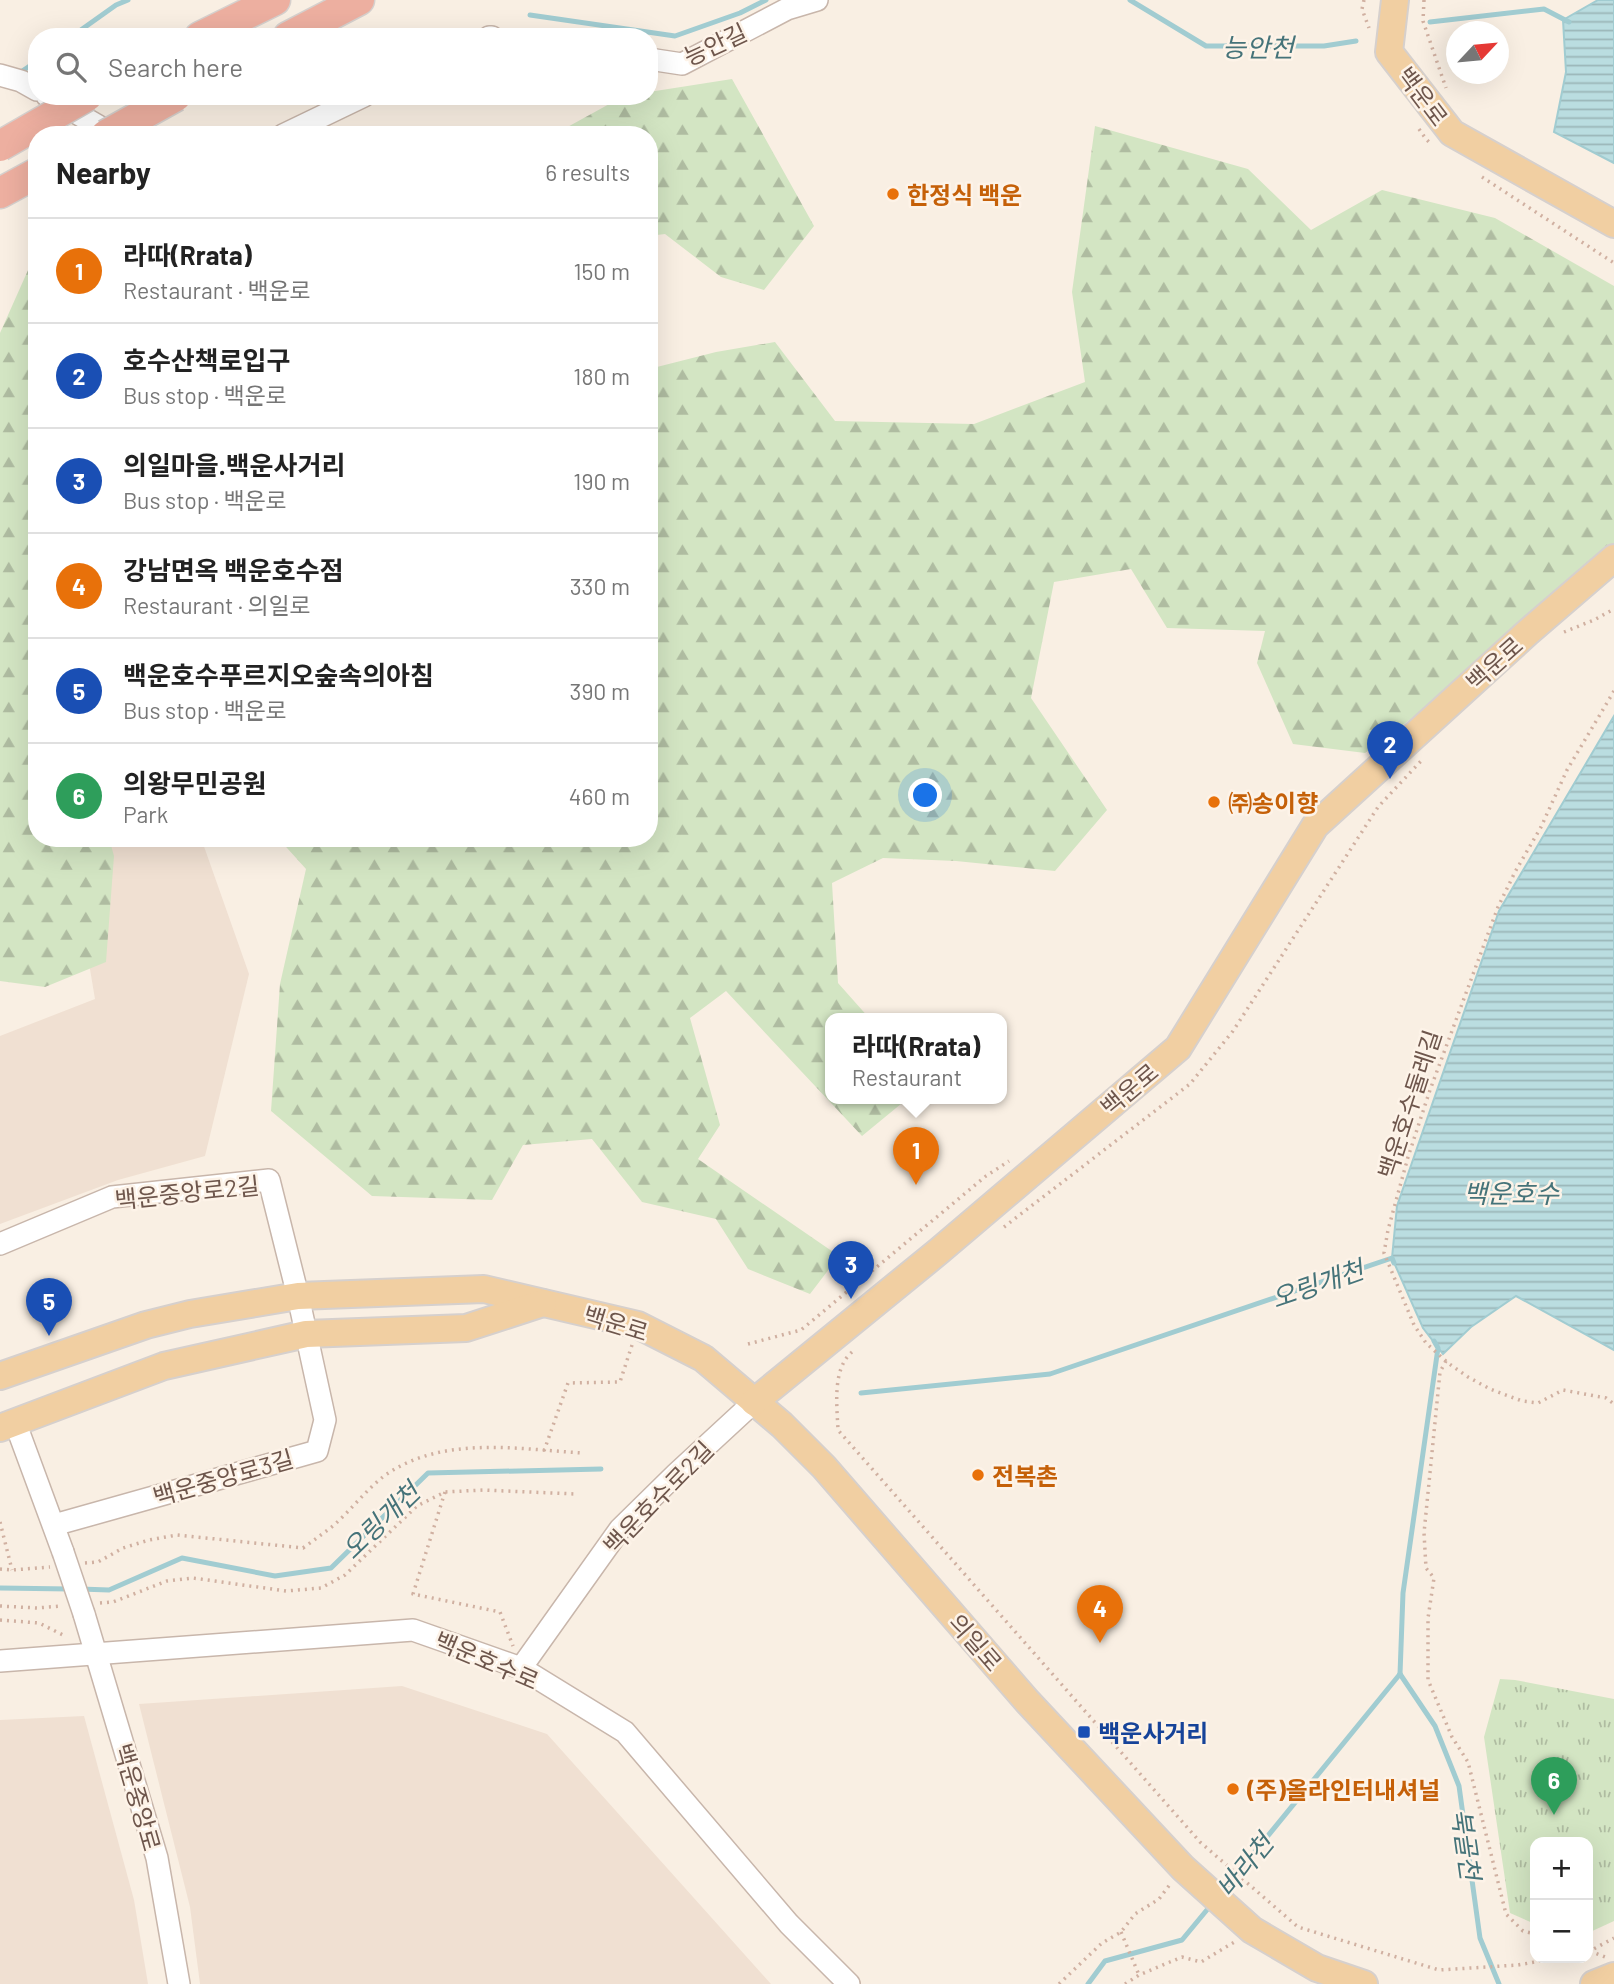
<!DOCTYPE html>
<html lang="en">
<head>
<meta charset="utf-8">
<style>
  :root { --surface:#fff; --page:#f2f2f2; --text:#222; --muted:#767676; --line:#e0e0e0; --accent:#0b8043 }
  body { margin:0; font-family:Barlow,"Noto Sans KR",sans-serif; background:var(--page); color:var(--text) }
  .controls { position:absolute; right:21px; bottom:21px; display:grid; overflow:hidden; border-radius:14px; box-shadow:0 7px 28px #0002 }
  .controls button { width:63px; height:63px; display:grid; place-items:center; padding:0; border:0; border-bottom:2px solid var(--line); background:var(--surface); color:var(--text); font:35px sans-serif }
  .compass { position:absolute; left:1446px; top:21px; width:63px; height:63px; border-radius:50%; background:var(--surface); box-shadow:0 7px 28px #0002; rotate:64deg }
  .you { position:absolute; left:926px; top:796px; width:24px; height:24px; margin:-18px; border:5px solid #fff; border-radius:50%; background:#1a73e8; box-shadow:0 0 0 10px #1a73e833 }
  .badge { display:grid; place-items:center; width:46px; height:46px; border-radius:50%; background:var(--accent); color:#fff; font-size:23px; font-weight:700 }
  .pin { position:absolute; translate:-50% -58px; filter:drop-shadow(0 2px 4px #0008) }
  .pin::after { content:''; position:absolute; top:37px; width:24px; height:21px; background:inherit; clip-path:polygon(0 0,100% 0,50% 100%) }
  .popup { position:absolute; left:825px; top:1013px; width:182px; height:91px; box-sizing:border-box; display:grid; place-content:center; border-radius:14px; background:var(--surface); filter:drop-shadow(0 2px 5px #0005); font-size:23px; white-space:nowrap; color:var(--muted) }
  .popup b { font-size:26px; color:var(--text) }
  .popup::after { content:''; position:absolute; left:50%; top:100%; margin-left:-14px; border:14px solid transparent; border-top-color:var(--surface) }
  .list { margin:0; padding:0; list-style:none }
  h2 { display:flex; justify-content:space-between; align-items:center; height:91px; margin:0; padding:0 28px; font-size:30px }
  h2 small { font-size:23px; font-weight:400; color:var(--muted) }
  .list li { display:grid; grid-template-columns:46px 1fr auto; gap:21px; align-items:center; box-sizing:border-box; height:105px; padding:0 28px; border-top:2px solid var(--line) }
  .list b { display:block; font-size:26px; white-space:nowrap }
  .list p { margin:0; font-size:23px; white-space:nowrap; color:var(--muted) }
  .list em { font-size:23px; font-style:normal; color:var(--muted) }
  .icon { flex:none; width:38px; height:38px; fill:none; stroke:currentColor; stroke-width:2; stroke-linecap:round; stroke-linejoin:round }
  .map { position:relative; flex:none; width:1614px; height:1984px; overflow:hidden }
  .search { position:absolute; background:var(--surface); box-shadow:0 7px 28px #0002; left:28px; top:28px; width:630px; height:77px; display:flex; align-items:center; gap:18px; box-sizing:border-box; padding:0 24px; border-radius:28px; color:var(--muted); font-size:26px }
  .panel { position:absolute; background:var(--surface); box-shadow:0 7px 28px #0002; left:28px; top:126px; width:630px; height:721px; border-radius:28px }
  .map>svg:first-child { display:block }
  .residential { fill:#f0e0d2 }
  .forest { fill:url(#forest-firs) }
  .park { fill:url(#park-tufts) }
  .water { fill:url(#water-rules); stroke:#a1ccd1; stroke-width:2 }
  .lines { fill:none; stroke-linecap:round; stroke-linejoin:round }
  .stream { stroke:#a1ccd1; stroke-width:5 }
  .minor-casing { stroke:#c8b6ab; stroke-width:24 }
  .major-casing { stroke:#d6d0cd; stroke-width:30 }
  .highway-casing { stroke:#d6d0cd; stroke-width:33 }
  .path { stroke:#d0b0a1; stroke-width:3.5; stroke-dasharray:2 5; stroke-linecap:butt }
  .minor { stroke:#fff; stroke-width:21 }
  .major { stroke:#f1cfa2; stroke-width:26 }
  .highway { stroke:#edafa0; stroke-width:30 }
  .minor-bridge-casing { stroke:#c8b6ab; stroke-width:24; stroke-linecap:butt }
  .highway-bridge-casing { stroke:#d6d0cd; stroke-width:33; stroke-linecap:butt }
  .minor-bridge { stroke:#fff; stroke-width:21 }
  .highway-bridge { stroke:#edafa0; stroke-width:30 }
  .food-dot { fill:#e8710a; stroke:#fdf3e8; stroke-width:2.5 }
  .transit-dot { fill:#1a4fb4; stroke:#fdf3e8; stroke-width:2.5 }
  .labels { text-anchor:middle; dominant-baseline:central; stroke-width:5; stroke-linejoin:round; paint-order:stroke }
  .street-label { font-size:24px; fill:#6e564c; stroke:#fdf3e8 }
  .food-label { font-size:24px; font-weight:bold; fill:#c56008; stroke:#fdf3e8; text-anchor:start }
  .transit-label { font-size:24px; font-weight:bold; fill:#164399; stroke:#fdf3e8; text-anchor:start }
  .water-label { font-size:26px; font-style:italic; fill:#457379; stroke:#fdf3e8 }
</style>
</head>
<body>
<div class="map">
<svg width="1614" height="1984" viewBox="0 0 1614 1984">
  <defs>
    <pattern id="forest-firs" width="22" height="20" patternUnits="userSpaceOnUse" patternTransform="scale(1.75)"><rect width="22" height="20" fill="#d3e5c3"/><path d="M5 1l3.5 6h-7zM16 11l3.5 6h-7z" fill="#afbca1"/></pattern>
    <pattern id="park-tufts" width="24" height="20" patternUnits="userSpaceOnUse" patternTransform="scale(1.75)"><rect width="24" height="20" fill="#d3e5c3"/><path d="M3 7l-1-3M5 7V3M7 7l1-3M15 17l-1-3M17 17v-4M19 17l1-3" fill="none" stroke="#afbca1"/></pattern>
    <pattern id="water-rules" width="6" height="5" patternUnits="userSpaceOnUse" patternTransform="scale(1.75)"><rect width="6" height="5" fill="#badde0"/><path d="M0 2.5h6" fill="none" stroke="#9bb6b8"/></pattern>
  </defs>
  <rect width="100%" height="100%" fill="#f9efe3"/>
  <g class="residential">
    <polygon points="68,838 201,838 249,974 205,1156 118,1180 0,1224 0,1036 95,999"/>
    <polygon points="402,1686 547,1734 771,1984 200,1984 190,1907 139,1704"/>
    <polygon points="84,1716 134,1900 148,1984 0,1984 0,1720"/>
  </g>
  <g class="forest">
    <polygon points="732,79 814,226 764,290 721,277 665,234 649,236 649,135 553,135 622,97 649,96 649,92"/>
    <polygon points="1095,126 1248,169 1311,230 1382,190 1495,218 1614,286 1614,543 1489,661 1365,753 1293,744 1257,663 1265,631 1167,628 1131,569 1054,582 1031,698 1107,810 1055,871 956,861 883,858 832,883 838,983 870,1019 830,1019 830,1099 907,1099 862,1136 726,991 690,1018 720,1125 698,1159 839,1256 810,1294 748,1269 716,1219 642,1202 592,1139 523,1145 492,1200 372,1196 271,1111 280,984 306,869 278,838 649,838 649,369 716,352 775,342 835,421 974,424 1085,382 1072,292"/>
    <polygon points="37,250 37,838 109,838 114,856 106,962 45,987 0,981 0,333"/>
  </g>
  <polygon class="park" points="1500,1679 1515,1680 1614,1699 1614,1921 1588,1933 1588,1842 1535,1842 1535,1924 1510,1913 1484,1737"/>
  <g class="water">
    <polygon points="1598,0 1614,0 1614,163 1554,132 1566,72 1563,20"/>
    <polygon points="1614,716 1614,1350 1516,1296 1471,1327 1443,1354 1423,1328 1392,1258 1397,1206 1499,911"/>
  </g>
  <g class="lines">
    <g class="stream">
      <polyline points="1130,0 1206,46 1324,46 1356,41"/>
      <polyline points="530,15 675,36 740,13 766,0"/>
      <polyline points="1430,22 1544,9 1569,22"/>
      <polyline points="71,37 116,5 128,0"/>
      <polyline points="18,74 37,61"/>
      <polyline points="861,1393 1050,1374 1392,1258 1394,1263"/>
      <polyline points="0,1588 70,1589"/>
      <polyline points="80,1589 109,1590 182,1558 275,1576 331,1568 428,1473 601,1469"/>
      <polyline points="1400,1674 1403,1593 1438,1348 1434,1341"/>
      <polyline points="1400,1674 1435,1726 1459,1786 1480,1938 1499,1984"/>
      <polyline points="1222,1892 1400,1674"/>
      <polyline points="1088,1984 1105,1961 1182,1940 1211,1905"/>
    </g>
    <g class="minor-casing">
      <g id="minor">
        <polyline points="489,37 492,37"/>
        <polyline points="649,59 682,64 787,9 817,0"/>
        <polyline points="0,75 21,81 37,90"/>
        <polyline points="47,96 114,135"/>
        <polyline points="283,135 364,96"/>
        <polyline points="0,1244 112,1197 269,1180 298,1296 325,1420 317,1451 54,1525"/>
        <polyline points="15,1422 63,1552"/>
        <polyline points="84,1614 157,1858 179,1984"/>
        <polyline points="0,1661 413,1630 521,1668 625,1732 789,1924 849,1984"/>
        <polyline points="521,1668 620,1529 676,1474 754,1402"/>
      </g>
    </g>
    <g class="major-casing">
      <g id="major">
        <polyline points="1395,0 1389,52 1452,133 1614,224"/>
        <polyline points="0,1376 146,1325 190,1314 298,1296 484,1289 638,1325 703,1358 782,1425 824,1467 1027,1701 1183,1868 1252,1930 1317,1968 1364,1984"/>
        <polyline points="754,1402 939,1251 1178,1048 1315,826 1527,633 1614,558"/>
        <polyline points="0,1428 164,1366 306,1334 466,1328 543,1303"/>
        <polyline points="1594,1984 1614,1976"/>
      </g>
    </g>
    <g class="highway-casing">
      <g id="highway">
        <polyline points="200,37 275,0"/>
        <polyline points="288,37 359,0"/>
        <polyline points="0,193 37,173"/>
      </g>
    </g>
    <g class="path">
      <polyline points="1364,0 1362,9 1369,28"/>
      <polyline points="1424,0 1423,21 1446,88"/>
      <polyline points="1419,129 1426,139 1429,142"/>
      <polyline points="1482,177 1614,263"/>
      <polyline points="1564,632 1594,620 1614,609"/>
      <polyline points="1614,691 1567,770 1541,827 1515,872 1498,907 1430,1090 1408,1157 1388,1230 1384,1253 1414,1325 1426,1343 1448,1363 1468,1377 1490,1389 1522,1401 1538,1403 1563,1390 1606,1398 1614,1404"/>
      <polyline points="1004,1227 1190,1084 1233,1031 1378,807 1421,761"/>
      <polyline points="748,1344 801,1330 986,1176 1009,1161"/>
      <path d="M852,1352c-20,17 -15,54 -14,78l362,412 98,85 141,43 79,-5 39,-7"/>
      <polyline points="1446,1361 1440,1372 1424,1533 1426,1568 1434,1578 1428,1618 1428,1680 1452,1737 1468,1762 1506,1914 1523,1931 1535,1934"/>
      <polyline points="544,1451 568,1383 620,1382 632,1345"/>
      <polyline points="445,1492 413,1594 500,1612 513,1646"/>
      <polyline points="0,1522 12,1570"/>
      <path d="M85,1563l13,-1 25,-14 26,-8 28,-5 126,13c11,-8 21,-15 31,-23 17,-15 32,-35 50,-49 58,-41 132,-27 199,-23"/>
      <polyline points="0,1569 12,1570 50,1567"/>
      <polyline points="100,1603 113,1602 167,1581 193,1578 286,1591 321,1588 345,1575 417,1506 445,1492 483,1490 576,1494"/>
      <polyline points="0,1606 37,1608 61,1606"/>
      <polyline points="0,1620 39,1623 65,1636"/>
      <polyline points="1121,1932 1139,1975"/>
      <polyline points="1590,1951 1605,1957"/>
      <polyline points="1588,1952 1614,1938"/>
      <polyline points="1059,1984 1102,1943 1121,1932 1135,1914 1159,1899 1171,1883"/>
      <polyline points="1125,1984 1139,1975 1182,1957 1201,1962 1236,1941"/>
    </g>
    <use href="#minor" class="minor"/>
    <use href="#major" class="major"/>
    <use href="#highway" class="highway"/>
    <g class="minor-bridge-casing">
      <polyline id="minor-bridge" points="63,1552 84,1614"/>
    </g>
    <g class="highway-bridge-casing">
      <g id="highway-bridge">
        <polyline points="106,135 176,96"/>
        <polyline points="0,146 87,96"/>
      </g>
    </g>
    <use href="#minor-bridge" class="minor-bridge"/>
    <use href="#highway-bridge" class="highway-bridge"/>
  </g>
  <g class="food-dot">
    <circle cx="893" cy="194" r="7"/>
    <circle cx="1214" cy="802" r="7"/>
    <circle cx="978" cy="1475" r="7"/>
    <circle cx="1233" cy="1789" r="7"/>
  </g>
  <rect class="transit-dot" x="1077" y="1725" width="14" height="14" rx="3.5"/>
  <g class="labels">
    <g class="street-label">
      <text transform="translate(715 44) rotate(-25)">능안길</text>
      <text transform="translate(1423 96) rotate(53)">백운로</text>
      <text transform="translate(1494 663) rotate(-42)">백운로</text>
      <text transform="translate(1129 1089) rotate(-40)">백운로</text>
      <text transform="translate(1409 1104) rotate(-72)">백운호수둘레길</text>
      <text transform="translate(187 1192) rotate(-6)">백운중앙로2길</text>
      <text transform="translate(616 1323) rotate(17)">백운로</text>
      <text transform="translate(223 1477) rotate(-16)">백운중앙로3길</text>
      <text transform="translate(658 1497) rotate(-46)">백운호수로2길</text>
      <text transform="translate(976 1642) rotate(49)">의일로</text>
      <text transform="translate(487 1660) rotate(23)">백운호수로</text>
      <text transform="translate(138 1797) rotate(74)">백운중앙로</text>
    </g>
    <g class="food-label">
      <text x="907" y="194">한정식 백운</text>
      <text x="1228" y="802">㈜송이향</text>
      <text x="992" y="1475">전복촌</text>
      <text x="1247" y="1789">(주)올라인터내셔널</text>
    </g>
    <g class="transit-label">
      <text x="1098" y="1732">백운사거리</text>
    </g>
    <g class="water-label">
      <text x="1258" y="46">능안천</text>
      <text x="1511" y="1192">백운호수</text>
      <text transform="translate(1317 1283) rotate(-19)">오링개천</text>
      <text transform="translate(380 1520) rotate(-44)">오링개천</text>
      <text transform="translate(1467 1844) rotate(82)">북골천</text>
      <text transform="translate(1244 1865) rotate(-51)">바라천</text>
    </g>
  </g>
</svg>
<div class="controls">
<button>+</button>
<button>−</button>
</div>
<svg class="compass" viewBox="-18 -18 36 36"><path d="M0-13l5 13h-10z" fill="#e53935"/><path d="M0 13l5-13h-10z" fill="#767676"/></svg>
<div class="you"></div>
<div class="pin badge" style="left:916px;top:1185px;background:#e8710a">1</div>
<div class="popup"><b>라따(Rrata)</b>Restaurant</div>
<div class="pin badge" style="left:1390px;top:779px;background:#1a4fb4">2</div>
<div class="pin badge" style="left:851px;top:1299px;background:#1a4fb4">3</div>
<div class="pin badge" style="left:1100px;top:1643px;background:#e8710a">4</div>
<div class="pin badge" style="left:49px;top:1336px;background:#1a4fb4">5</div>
<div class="pin badge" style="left:1554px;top:1815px;background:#2e9e5b">6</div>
<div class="search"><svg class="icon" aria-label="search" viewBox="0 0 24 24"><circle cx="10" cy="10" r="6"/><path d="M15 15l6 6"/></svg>Search here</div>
<section class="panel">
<h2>Nearby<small>6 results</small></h2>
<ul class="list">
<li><span class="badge" style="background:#e8710a">1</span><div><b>라따(Rrata)</b><p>Restaurant · 백운로</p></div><em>150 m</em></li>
<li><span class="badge" style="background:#1a4fb4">2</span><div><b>호수산책로입구</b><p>Bus stop · 백운로</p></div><em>180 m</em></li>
<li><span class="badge" style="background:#1a4fb4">3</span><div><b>의일마을.백운사거리</b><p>Bus stop · 백운로</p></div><em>190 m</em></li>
<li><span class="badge" style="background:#e8710a">4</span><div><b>강남면옥 백운호수점</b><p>Restaurant · 의일로</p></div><em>330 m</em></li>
<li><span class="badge" style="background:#1a4fb4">5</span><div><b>백운호수푸르지오숲속의아침</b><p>Bus stop · 백운로</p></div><em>390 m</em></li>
<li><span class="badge" style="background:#2e9e5b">6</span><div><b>의왕무민공원</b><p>Park</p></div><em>460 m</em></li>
</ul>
</section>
</div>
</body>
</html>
